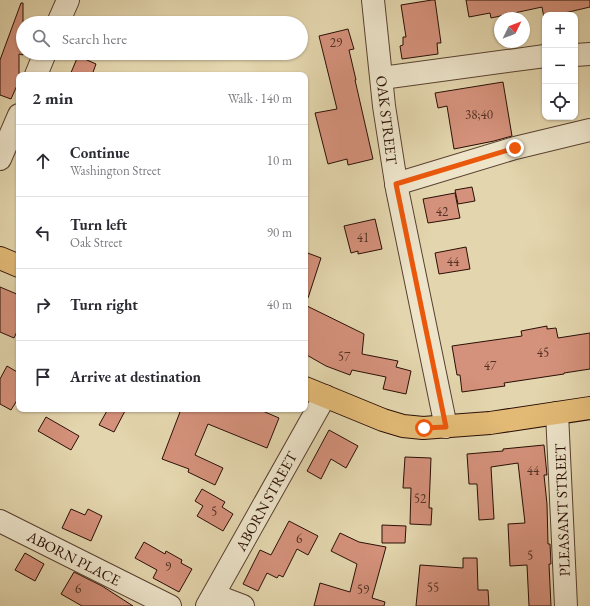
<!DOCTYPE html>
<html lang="en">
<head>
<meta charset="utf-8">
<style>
  :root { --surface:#fff; --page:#f2f2f3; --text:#2b2b33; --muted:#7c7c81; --line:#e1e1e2 }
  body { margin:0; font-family:"EB Garamond",serif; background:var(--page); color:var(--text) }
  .controls { position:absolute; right:12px; top:12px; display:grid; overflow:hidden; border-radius:8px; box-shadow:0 1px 3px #0004 }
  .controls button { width:36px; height:36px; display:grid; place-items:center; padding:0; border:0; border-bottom:1px solid var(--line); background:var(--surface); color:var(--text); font:20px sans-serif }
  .compass { position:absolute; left:494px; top:12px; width:36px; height:36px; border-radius:50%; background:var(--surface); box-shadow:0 1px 3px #0004; rotate:47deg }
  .stop { position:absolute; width:12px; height:12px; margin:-9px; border:3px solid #ea580c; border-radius:50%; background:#fff }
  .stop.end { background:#ea580c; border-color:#fff; box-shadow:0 1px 4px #0008 }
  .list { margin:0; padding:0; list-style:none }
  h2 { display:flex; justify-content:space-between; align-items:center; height:52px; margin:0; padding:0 16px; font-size:17px }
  h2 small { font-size:13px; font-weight:400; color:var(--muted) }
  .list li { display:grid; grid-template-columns:26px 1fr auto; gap:12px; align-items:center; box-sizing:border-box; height:72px; padding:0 16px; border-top:1px solid var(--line) }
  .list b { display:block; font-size:15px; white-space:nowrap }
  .list p { margin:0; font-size:13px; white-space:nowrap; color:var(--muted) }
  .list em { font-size:13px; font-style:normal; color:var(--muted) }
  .icon { flex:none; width:22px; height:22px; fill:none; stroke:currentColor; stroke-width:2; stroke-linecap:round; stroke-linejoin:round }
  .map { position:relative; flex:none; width:590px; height:606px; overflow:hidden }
  .search { position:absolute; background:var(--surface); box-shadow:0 1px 3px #0004; left:16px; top:16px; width:292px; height:44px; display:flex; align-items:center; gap:10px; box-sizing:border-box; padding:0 14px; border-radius:22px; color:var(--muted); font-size:15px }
  .panel { position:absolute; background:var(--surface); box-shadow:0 1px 3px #0004; left:16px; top:72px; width:292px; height:340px; border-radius:8px }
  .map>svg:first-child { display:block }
  .building { fill:#d4917b; stroke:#2a0f05 }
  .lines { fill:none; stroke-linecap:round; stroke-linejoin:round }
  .minor-casing { stroke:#58402f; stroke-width:24 }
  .major-casing { stroke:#2a0f05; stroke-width:24 }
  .minor { stroke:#ede4ca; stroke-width:22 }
  .major { stroke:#e2ba76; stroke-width:22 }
  .route { stroke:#ea580c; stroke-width:5 }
  .labels { text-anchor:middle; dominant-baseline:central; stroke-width:3; stroke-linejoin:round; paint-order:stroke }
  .number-label { font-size:13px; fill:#543022 }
  .street-label { font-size:15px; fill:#2a0f05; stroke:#ede4ca }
</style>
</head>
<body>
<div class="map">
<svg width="590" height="606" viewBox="0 0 590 606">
  <rect width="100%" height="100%" fill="#e3d5ad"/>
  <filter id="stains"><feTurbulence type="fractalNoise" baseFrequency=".005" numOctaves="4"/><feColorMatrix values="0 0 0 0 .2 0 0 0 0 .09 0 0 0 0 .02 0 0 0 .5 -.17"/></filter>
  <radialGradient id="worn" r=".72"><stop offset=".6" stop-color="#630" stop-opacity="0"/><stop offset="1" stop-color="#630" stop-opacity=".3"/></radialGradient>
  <g class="building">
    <polygon points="432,0 435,0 441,43 437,43 438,54 402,59 400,46 403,45 403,37 406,37 401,5"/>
    <polygon points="466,0 590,0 590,7 556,15 545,15 544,18 542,7 491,18 490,13 469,17"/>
    <polygon points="21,3 23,3 23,55 19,54 19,81 11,99 0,95 0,60"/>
    <polygon points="348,29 354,49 349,50 356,80 355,80 373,159 348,165 347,159 328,164 315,113 337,109 319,36"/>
    <polygon points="78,56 96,64 92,75 70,75"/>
    <polygon points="503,82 512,136 494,141 454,149 447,106 438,108 435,93"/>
    <polygon points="472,187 475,201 458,204 455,190"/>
    <polygon points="455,193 460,218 428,223 423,199"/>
    <polygon points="375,219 382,249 358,254 358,251 351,253 344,226"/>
    <polygon points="466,247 470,269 439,274 435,253"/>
    <polygon points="305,252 321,258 308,298 305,298"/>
    <polygon points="0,287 19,295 19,327 14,338 0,332"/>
    <polygon points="305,305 364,334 362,354 398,361 396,367 411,371 406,394 383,389 386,377 352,370 350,375 326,366 305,354"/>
    <polygon points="547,326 547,329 556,328 558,338 590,333 590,369 564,373 564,374 504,383 505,386 462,392 460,375 457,375 452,346 522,336 521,331"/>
    <polygon points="7,366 19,373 19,397 11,410 0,404 0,379"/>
    <polygon points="108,409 126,409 114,432 99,425"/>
    <polygon points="173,409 258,409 279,418 267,448 208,424 195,455 223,468 215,485 188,472 189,469 162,459 180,412"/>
    <polygon points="46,417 79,436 71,450 38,431"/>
    <polygon points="329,430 358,446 346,468 331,459 321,479 307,471"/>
    <polygon points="544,445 547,475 544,475 547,504 548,544 550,544 551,564 549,564 551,606 529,606 527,565 510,566 508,524 525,523 518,463 491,467 494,519 479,520 477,484 469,484 467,454 503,451 503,449"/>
    <polygon points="405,457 431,458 429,508 432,508 431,525 410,524 411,488 403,488"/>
    <polygon points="202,489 225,502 222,507 233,514 223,531 197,516 203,506 195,501"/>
    <polygon points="71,509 85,515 88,509 102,516 91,541 62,528"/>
    <polygon points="289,521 318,536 308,555 297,549 283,577 279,575 277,578 267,573 258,591 243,584 260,550 271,555"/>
    <polygon points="382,525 406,526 405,543 382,543"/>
    <polygon points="340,533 359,542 386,547 372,598 385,602 384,606 314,606 320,583 350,592 357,564 331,551"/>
    <polygon points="144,542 165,554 166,551 182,560 181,563 192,569 179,592 153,578 157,570 135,558"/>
    <polygon points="25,553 44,564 35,581 15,570"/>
    <polygon points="463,558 477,558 478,590 488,590 489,606 416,606 420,565 463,568"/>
    <polygon points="74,572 102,586 133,606 82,606 61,594"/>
  </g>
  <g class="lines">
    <g class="minor-casing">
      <g id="minor">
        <polyline points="373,0 384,106 397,189 446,427"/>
        <polyline points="58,23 68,0"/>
        <polyline points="575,55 590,54"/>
        <polyline points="36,75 45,53"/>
        <polyline points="382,78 545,56"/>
        <polyline points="0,159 19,115"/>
        <polyline points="396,184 515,148 590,130"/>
        <polyline points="557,413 566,606"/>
        <polyline points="0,521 170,606"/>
        <polyline points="214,595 243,606"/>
        <polyline points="207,606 325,396"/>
      </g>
    </g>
    <g class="major-casing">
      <g id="major">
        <polyline points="0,258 19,266"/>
        <polyline points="305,388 383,420 403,426 423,428 490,423 590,408"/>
      </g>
    </g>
    <use href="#minor" class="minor"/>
    <use href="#major" class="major"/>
  </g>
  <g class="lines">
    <polyline class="route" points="424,428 446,427 396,184 515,148"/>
  </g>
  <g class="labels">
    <g class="number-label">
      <text x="336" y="42">29</text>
      <text x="479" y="114">38;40</text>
      <text x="442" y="211">42</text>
      <text x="363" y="237">41</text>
      <text x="453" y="261">44</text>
      <text x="543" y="352">45</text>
      <text x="344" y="356">57</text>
      <text x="490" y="365">47</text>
      <text x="533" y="470">44</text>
      <text x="420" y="498">52</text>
      <text x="214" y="511">5</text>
      <text x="299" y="538">6</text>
      <text x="530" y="555">5</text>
      <text x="168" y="566">9</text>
      <text x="433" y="587">55</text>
      <text x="78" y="588">6</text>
      <text x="363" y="589">59</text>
    </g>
    <g class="street-label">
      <text transform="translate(387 120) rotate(83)">OAK STREET</text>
      <text transform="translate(266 501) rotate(-61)">ABORN STREET</text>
      <text transform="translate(562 510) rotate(-92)">PLEASANT STREET</text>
      <text transform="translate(74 558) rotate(27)">ABORN PLACE</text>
    </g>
  </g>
  <rect width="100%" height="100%" filter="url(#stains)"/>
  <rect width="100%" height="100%" fill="url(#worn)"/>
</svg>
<div class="controls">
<button>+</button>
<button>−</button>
<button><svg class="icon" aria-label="locate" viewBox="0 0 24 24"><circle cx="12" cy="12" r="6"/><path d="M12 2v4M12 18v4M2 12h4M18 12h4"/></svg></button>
</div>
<svg class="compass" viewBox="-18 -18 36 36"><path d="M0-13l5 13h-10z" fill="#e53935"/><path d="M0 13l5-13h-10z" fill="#7c7c81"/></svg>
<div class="stop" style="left:424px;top:428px"></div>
<div class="stop end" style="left:515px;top:148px"></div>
<div class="search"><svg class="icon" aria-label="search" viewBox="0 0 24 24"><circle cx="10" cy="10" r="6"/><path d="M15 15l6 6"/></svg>Search here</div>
<section class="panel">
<h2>2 min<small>Walk · 140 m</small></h2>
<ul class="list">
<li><svg class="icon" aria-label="ahead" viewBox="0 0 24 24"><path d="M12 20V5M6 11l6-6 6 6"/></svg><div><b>Continue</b><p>Washington Street</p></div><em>10 m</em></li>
<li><svg class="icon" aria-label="left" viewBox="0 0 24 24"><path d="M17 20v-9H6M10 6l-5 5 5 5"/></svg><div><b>Turn left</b><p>Oak Street</p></div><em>90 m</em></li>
<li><svg class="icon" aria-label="right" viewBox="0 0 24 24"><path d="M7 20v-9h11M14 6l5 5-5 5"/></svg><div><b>Turn right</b></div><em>40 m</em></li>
<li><svg class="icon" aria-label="arrive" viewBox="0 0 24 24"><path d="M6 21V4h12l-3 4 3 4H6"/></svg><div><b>Arrive at destination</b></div></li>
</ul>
</section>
</div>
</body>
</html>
